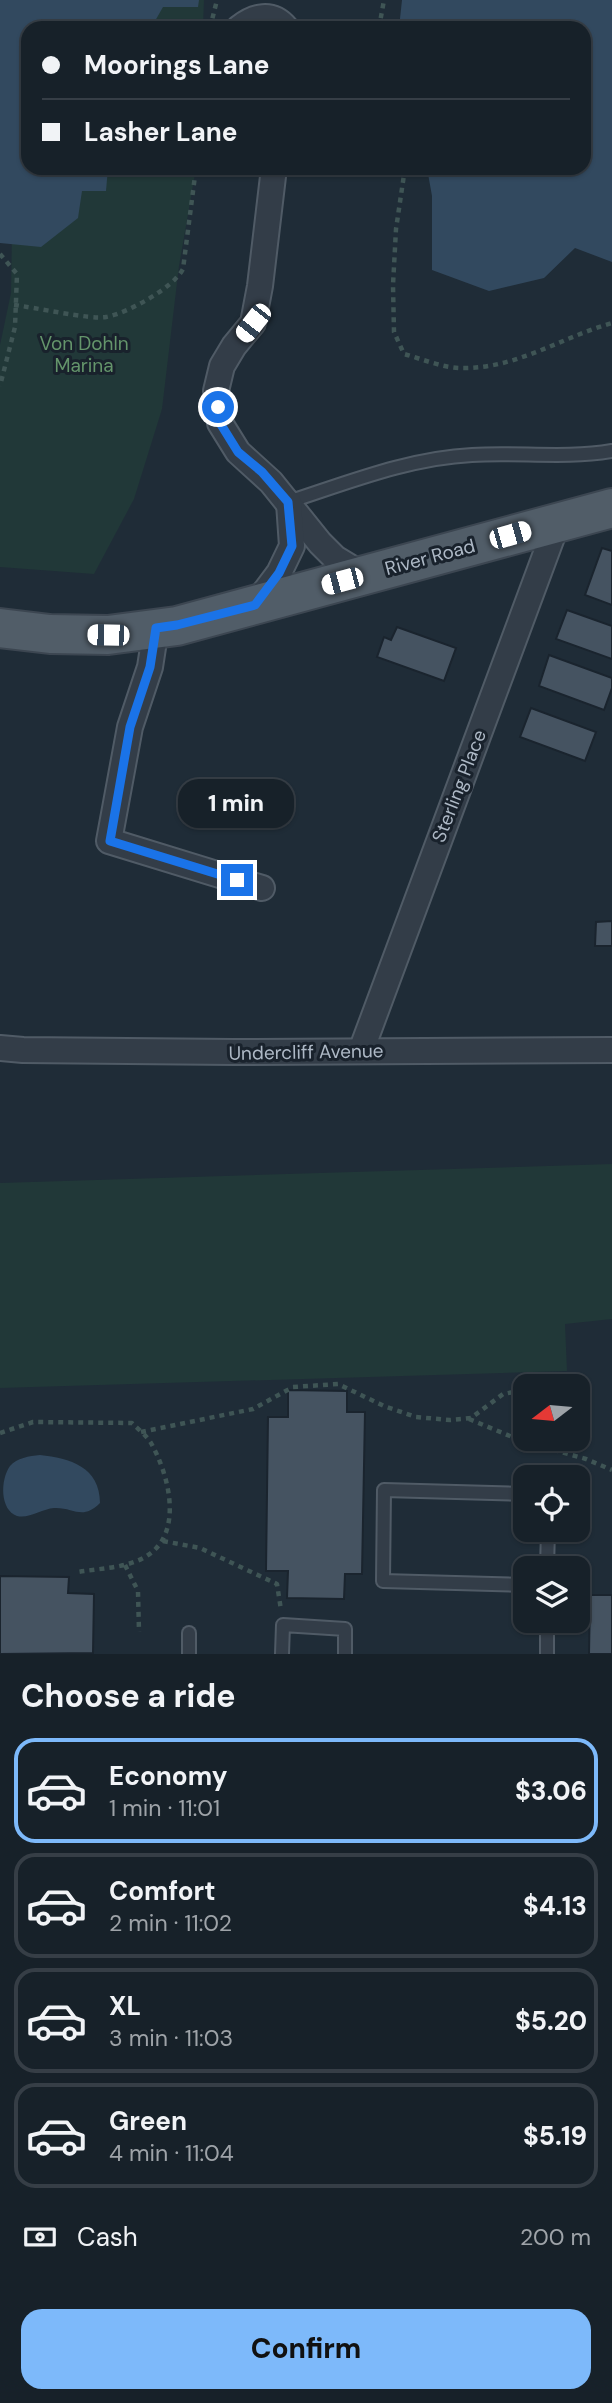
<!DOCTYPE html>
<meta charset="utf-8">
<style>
:root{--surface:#172129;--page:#202931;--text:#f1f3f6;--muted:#9ea3a8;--line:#363e46;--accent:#7db9fa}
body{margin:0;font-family:"DM Sans",sans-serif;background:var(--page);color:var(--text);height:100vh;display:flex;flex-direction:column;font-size:26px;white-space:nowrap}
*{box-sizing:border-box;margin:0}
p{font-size:23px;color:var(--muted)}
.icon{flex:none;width:38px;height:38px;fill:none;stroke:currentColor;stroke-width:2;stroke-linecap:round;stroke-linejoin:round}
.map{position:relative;height:1654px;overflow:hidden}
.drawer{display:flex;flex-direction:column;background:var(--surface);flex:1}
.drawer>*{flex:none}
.banner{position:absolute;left:21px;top:21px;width:570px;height:154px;border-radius:21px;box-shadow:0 2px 5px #0004,0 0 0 2px var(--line);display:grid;align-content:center;height:154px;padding:0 21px;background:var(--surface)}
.needle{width:46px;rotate:254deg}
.buttons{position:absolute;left:513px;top:1374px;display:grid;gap:14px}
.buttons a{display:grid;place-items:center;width:77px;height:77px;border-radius:14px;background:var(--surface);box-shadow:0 2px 5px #0004,0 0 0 2px var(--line);font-size:35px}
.end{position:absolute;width:32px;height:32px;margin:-16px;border:9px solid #1a73e8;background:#fff;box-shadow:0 0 0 4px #fff}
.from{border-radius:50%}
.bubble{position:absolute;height:49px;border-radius:21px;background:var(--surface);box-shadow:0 2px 5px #0004,0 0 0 2px var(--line);font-size:23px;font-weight:800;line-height:49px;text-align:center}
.car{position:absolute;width:21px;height:42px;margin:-21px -10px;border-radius:9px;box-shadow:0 0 5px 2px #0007;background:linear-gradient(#fff 24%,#345 0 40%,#fff 0 76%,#345 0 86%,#fff 0)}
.banner b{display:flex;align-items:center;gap:24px;height:66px;font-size:26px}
.banner b+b{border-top:2px solid var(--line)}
.banner i{width:18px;height:18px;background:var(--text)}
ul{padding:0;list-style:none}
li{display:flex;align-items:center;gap:21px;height:105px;margin:0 14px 10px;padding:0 7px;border:4px solid var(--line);border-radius:21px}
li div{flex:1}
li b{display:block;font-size:26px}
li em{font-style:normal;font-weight:800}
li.active{border-color:var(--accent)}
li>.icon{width:63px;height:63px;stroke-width:1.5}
h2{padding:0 21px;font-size:32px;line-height:84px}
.pay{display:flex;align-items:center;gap:18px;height:77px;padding:0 21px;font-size:26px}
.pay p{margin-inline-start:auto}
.action{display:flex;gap:14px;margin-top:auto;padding:14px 21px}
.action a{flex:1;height:80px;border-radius:21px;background:var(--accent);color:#111;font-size:28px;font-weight:800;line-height:80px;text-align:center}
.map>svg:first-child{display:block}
.green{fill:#213838}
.water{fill:#32495f}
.building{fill:#455361;stroke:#1a242e;stroke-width:2}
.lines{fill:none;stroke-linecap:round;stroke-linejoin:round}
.lane-casing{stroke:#505b66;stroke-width:16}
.street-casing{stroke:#505b66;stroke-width:28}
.primary-casing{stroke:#3c4651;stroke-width:42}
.path{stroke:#3f5555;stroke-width:4.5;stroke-dasharray:5 5;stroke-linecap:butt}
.lane{stroke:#333d48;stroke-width:12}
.street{stroke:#333d48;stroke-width:24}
.primary{stroke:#515d68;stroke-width:38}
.route{stroke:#1a73e8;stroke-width:9}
.labels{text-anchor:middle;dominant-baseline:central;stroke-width:6;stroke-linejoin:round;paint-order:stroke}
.park-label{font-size:19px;fill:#64956b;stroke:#19222c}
.street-label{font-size:19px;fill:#adb8c5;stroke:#19222c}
</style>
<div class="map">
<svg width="612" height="1654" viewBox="0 0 612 1654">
<rect width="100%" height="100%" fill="#1f2c37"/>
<!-- green -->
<g class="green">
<polygon points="55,0 204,0 203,28 64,28"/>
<polygon points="82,168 196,168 179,266 162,409 134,499 94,574 0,567 0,345 11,293 12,229"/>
<polygon points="612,1164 612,1319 565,1324 567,1371 0,1388 0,1183"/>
</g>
<!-- water -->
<g class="water">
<polygon points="0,0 199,0 198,7 163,7 151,28 28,28 28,168 108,168 106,191 82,191 78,218 41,247 0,243"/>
<polygon points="402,0 612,0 612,262 575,248 544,278 489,291 432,270 432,196 427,168 584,168 584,28 399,28"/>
<path d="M40,1455C70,1458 100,1467 100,1503C82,1521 74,1507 54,1508C42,1509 29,1519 17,1516C0,1510 0,1480 10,1466C17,1458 29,1456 40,1455Z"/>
</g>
<!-- building -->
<g class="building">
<polygon points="602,548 612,551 612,605 585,595"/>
<polygon points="567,610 612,626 612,659 556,639"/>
<polygon points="397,627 456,648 444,681 377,657 384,637 391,640"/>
<polygon points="549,655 612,678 612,688 604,710 539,686"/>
<polygon points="531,708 596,732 585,761 520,737"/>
<polygon points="612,921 612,946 595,946 596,922"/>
<polygon points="288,1390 347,1391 347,1412 365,1412 362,1574 345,1574 344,1599 287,1598 288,1571 266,1571 268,1417 288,1417"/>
<polygon points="0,1576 69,1577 68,1593 94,1594 93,1653 0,1654"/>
<polygon points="590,1595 612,1595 612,1654 589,1654"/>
</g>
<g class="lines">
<defs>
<g id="lane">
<path d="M288,502C347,483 409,458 472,455C519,452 565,459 612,451"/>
<polyline points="525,1494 384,1490 383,1581 525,1585"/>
<polyline points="547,1568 548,1530"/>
<polyline points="189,1654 189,1633"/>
<polyline points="282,1654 283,1625 345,1629 345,1654"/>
<polyline points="547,1654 547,1620"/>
</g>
<g id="street">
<path d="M239,28C254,16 272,11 286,28"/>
<polyline points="274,168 260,286 253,323 234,346 222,366 216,391 220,423 238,452 271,482 320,543 335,558 363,575"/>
<polyline points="255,605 279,573 292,546 289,503"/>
<polyline points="156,628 150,667 130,727 109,841 262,888"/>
<polyline points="0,1048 23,1050 233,1052 612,1050"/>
<polyline points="361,1051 558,521"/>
</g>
<polyline id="primary" points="0,628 50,634 108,635 177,626 612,508"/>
</defs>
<!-- lane casing -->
<use href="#lane" class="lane-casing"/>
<!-- street casing -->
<use href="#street" class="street-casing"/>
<!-- primary casing -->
<use href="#primary" class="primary-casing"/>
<!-- path -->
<g class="path">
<polyline points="210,28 217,0"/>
<polyline points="379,28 384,0"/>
<path d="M405,168L396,229L393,285L394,332L404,354C422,359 443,368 462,368C516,369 562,337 612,323"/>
<polyline points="0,254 17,274 15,327 0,386"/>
<path d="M14,305C33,307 91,320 106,317C128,313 173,288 183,269L196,168"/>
<polyline points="578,1389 583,1389"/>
<polyline points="469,1419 522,1441 586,1459 612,1470"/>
<polyline points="141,1432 253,1409 293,1387 338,1384 384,1406 416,1417 450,1420 471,1418 503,1394 525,1390"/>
<path d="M0,1433L33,1422L132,1423C138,1429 146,1435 151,1443C168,1473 183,1528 151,1553C132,1568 102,1568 78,1572"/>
<polyline points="163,1541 200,1548 277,1584 281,1610"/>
<polyline points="125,1565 138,1591 139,1632"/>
</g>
<!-- lane -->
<use href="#lane" class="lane"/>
<!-- street -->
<use href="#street" class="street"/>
<!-- primary -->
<use href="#primary" class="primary"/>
</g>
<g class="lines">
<!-- route -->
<polyline class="route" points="218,407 220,423 238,452 262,472 288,502 292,546 279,573 255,605 177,625 156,628 150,667 130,727 110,841 237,880"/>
</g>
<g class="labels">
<!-- park labels -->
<g class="park-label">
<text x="84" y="343">Von Dohln<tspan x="84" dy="22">Marina</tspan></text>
</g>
<!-- street labels -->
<g class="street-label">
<text transform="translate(430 557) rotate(-15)">River Road</text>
<text transform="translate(459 786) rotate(-69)">Sterling Place</text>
<text transform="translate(306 1052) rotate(-1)">Undercliff Avenue</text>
</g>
</g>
</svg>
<div class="buttons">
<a><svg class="needle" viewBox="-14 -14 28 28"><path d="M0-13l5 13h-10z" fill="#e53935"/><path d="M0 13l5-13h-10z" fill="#9ea3a8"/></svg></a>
<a><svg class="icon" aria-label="locate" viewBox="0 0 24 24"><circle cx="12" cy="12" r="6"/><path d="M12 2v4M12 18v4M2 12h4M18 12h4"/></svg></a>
<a><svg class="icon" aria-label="layers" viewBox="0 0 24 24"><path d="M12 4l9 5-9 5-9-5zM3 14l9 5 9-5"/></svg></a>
</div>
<i class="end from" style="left:218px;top:407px"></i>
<i class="end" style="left:237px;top:880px"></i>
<div class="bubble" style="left:178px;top:779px;width:116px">1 min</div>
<i class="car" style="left:253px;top:323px;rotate:218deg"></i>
<i class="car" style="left:510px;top:535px;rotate:74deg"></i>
<i class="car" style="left:342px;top:581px;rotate:255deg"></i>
<i class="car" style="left:108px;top:635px;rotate:271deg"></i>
<div class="banner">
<b><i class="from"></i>Moorings Lane</b>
<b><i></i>Lasher Lane</b>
</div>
</div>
<section class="drawer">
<h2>Choose a ride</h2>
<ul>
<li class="active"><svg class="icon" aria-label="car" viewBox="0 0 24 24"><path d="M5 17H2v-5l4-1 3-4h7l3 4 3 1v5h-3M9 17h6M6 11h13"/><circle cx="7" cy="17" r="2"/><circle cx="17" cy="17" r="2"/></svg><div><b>Economy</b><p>1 min · 11:01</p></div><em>$3.06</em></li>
<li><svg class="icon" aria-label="car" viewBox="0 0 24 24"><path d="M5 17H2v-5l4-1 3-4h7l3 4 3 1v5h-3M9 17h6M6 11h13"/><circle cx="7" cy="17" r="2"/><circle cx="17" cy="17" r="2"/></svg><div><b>Comfort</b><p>2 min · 11:02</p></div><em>$4.13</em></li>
<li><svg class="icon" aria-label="car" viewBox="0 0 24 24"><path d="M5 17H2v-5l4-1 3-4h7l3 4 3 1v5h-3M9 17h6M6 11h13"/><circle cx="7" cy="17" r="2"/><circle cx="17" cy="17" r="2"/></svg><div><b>XL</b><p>3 min · 11:03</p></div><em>$5.20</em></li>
<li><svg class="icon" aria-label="car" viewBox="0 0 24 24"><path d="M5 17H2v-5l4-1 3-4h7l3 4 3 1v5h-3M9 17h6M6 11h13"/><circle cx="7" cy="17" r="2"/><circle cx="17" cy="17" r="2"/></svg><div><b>Green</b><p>4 min · 11:04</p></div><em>$5.19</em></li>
</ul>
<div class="pay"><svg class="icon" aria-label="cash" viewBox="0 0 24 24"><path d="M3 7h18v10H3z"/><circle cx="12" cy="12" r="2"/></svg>Cash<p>200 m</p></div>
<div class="action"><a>Confirm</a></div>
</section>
